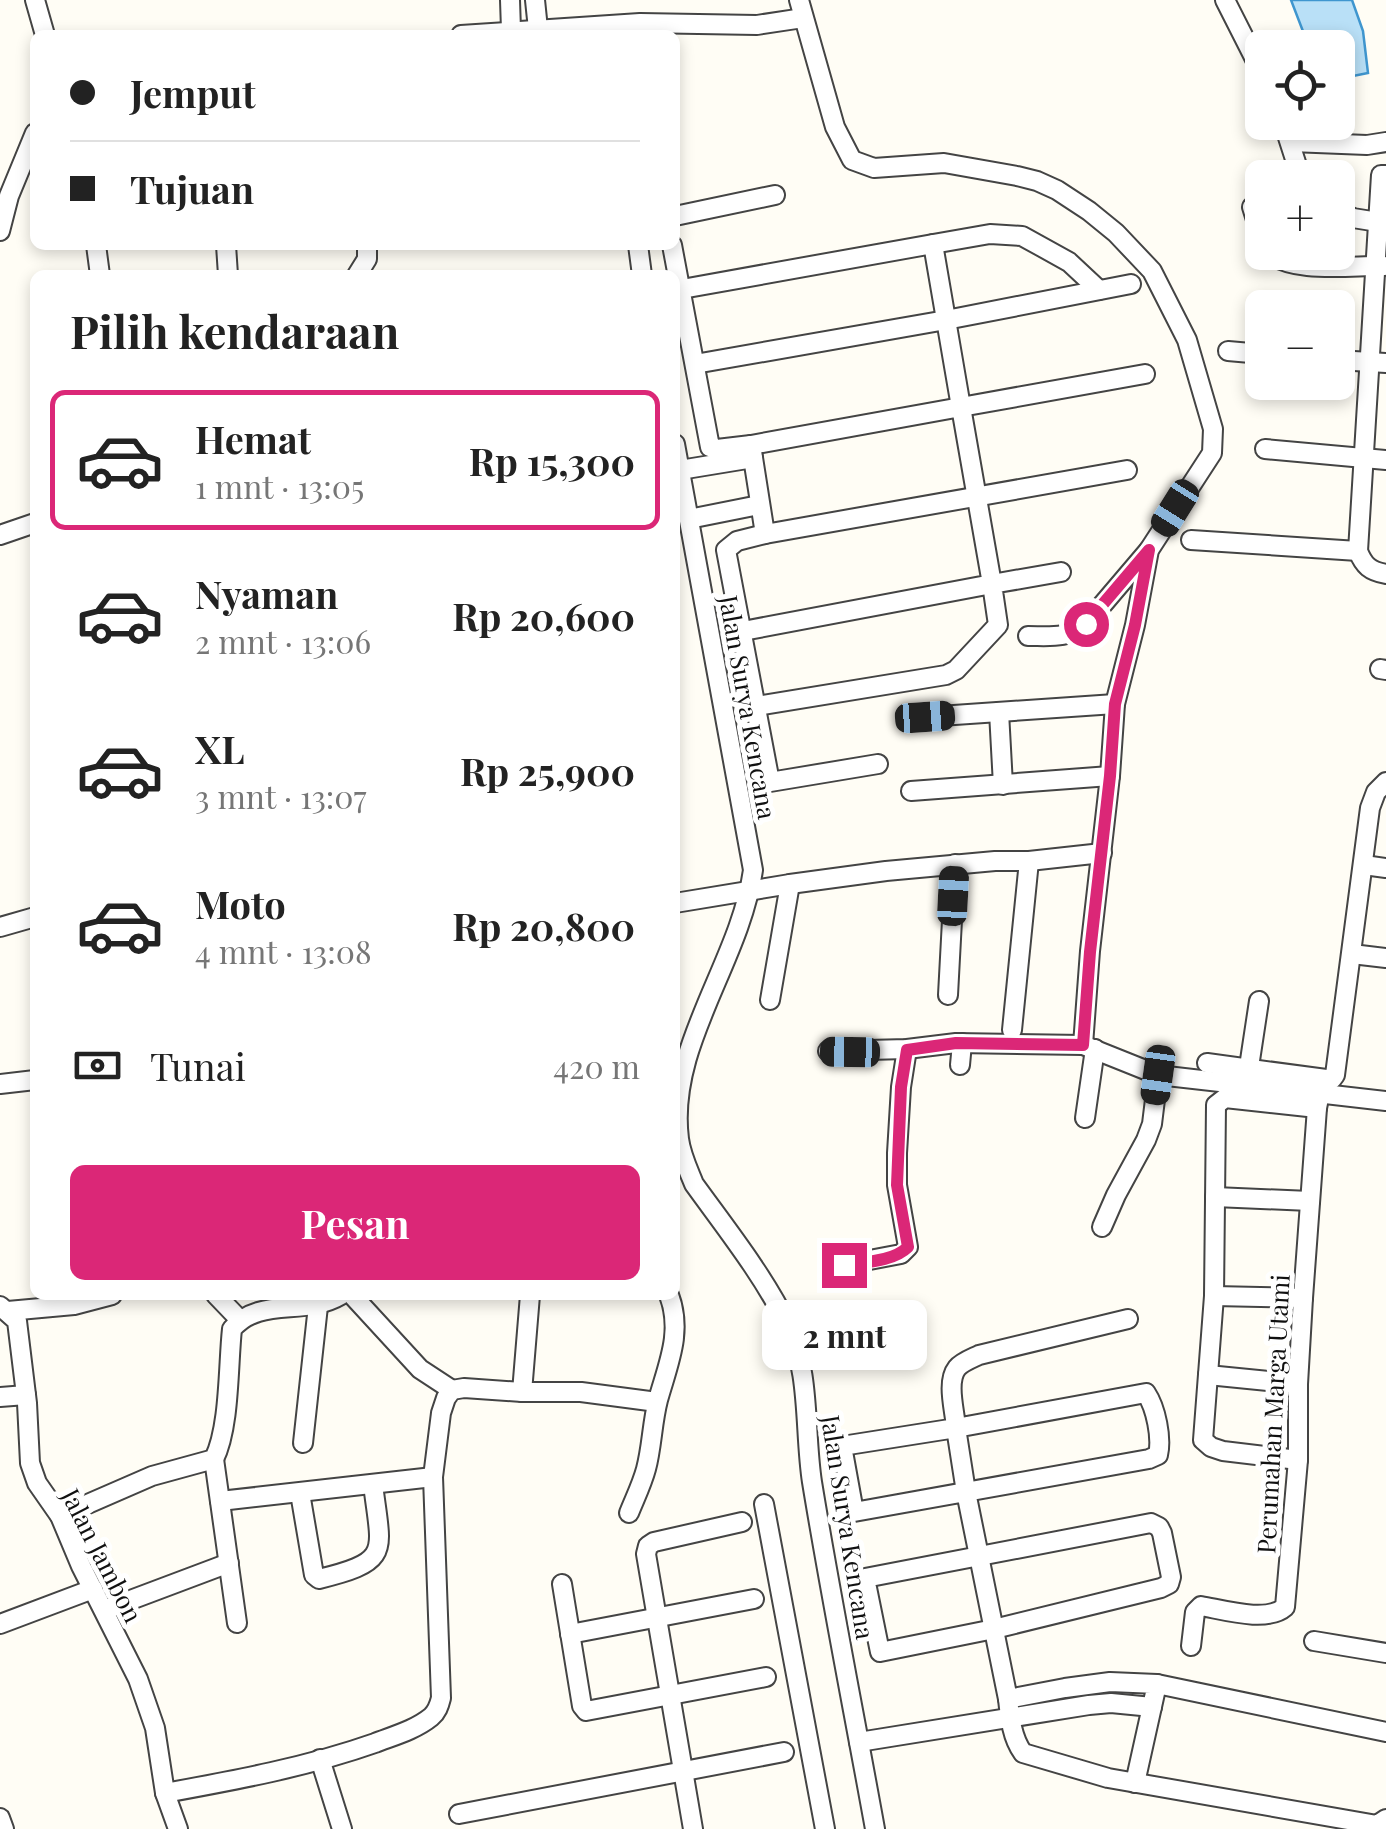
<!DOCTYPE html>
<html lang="id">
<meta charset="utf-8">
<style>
:root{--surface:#fff;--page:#f6f6f6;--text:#222;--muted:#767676;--line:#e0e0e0;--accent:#db2777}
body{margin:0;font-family:"Playfair Display",serif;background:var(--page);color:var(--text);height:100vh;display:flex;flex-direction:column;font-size:38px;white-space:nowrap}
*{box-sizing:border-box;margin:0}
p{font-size:32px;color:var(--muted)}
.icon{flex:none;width:55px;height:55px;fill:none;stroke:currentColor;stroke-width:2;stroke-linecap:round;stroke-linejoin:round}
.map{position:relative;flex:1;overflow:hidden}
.sheet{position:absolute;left:30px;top:270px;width:650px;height:1030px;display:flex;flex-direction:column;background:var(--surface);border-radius:15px;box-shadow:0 5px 15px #0003}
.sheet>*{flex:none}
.top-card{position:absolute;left:30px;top:30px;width:650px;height:220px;border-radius:15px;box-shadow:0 5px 15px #0003;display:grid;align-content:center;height:220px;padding:0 40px;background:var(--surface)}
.tools{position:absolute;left:1245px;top:30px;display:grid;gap:20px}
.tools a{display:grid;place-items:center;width:110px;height:110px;border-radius:15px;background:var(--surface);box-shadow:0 5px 15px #0003;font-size:50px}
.end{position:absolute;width:45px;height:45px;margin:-22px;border:12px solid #db2777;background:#fff;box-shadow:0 0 0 5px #fff}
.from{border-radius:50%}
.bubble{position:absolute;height:70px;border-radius:15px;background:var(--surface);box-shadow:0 5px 15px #0003;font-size:32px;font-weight:700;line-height:70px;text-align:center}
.car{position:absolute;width:30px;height:60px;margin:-30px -15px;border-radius:12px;box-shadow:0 0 8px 2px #0007;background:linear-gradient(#222 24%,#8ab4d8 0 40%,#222 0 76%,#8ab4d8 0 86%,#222 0)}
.top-card b{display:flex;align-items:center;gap:35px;height:95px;font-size:38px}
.top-card b+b{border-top:2px solid var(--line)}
.top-card i{width:25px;height:25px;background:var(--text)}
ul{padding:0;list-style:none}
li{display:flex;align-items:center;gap:30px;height:140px;margin:0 20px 15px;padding:0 20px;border:5px solid transparent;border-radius:15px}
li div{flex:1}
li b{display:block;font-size:38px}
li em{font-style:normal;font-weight:700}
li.selected{border-color:var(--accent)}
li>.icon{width:90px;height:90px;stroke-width:1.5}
h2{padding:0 40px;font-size:45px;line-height:120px}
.pay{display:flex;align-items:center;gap:25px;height:110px;padding:0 40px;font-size:38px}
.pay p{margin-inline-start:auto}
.primary-button{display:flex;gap:20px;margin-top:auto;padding:20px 40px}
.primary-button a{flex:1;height:115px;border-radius:15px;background:var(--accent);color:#fff;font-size:40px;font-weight:700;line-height:115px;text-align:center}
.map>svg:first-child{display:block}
.water{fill:#b9e0f7;stroke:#3f96cf;stroke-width:2.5}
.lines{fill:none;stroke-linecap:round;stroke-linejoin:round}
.minor-casing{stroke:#444;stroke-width:22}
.minor{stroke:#fff;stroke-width:18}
.route{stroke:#db2777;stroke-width:12}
.labels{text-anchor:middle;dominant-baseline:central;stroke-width:10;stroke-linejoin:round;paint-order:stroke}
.street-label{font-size:25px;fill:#111;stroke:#fff}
</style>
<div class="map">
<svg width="1386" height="1829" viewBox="0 0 1386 1829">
<rect width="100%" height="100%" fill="#fffdf5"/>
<!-- water -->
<polygon class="water" points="1291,0 1352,0 1363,31 1368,73 1338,79 1338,48 1309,47"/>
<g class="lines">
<defs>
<g id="minor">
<polyline points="35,0 45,35"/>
<polyline points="510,0 511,30"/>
<polyline points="535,0 538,29 543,35"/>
<polyline points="799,0 835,127 852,160 874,168 944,163 1017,176 1037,181 1057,190 1089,211 1116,233 1152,271 1187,340 1213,429 1212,453 1149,550 1135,625 1115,704 1110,776 1090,951 1083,1045"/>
<polyline points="1225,0 1262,73"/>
<polyline points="461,35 640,23 757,25 803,18"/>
<polyline points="1283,122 1301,178"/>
<polyline points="1291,142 1367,145 1386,142"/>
<path d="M1386,175H1381L1358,551C1364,566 1370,571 1386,574"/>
<polyline points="1252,207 1262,239"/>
<polyline points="1338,211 1353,218 1378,222"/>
<polyline points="675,216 775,195"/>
<polyline points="0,231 9,196 35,133"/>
<polyline points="933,244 990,234 1022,236 1069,262 1099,290"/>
<polyline points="96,245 100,275"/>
<polyline points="226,245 228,275"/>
<polyline points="638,245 642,275"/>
<polyline points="672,245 710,447 717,449 751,445 961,407 992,584 743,631"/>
<path d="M1269,252C1289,274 1354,265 1384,266"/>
<polyline points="357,275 367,259 367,245"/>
<polyline points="682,289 933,244 961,407 1145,374"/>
<polyline points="1228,351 1262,354"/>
<polyline points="1338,360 1386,363"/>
<polyline points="695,364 946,320 1131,284"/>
<path d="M675,444L753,870C740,963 667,1045 679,1139C681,1155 688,1169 694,1184C725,1227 764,1276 787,1324C811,1372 804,1430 812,1482C831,1598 854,1713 875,1829"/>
<polyline points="751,445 765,534"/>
<polyline points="1265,449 1386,460"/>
<polyline points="680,470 753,458"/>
<polyline points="689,519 759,505"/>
<polyline points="0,535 35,523"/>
<polyline points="1191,540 1358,551"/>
<path d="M1028,636C1050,636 1068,639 1086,624L1149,550"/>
<polyline points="1380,669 1386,670"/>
<polyline points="757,706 946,675 956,670 998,625 992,584 1061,572"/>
<polyline points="999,712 1003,785"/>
<polyline points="925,717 1115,704"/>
<polyline points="878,764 770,782 726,550 737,541 765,534 1127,470"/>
<polyline points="911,791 1110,776"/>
<polyline points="1364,865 1386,868"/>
<polyline points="675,903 790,884 886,871 995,861 1029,861 1102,853"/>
<polyline points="0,927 35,917"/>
<polyline points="1352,954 1386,958"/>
<polyline points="948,995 955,864"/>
<polyline points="770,1000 790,884"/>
<polyline points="1012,1030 1029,861"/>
<polyline points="828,1051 907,1049 956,1043 1083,1045 1158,1075 1386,1101"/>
<polyline points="1207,1063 1326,1079 1332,1079 1335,1075 1370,808 1376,792 1386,782"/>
<polyline points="960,1065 962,1043"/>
<polyline points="1249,1067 1259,1001"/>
<polyline points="0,1084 35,1080"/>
<polyline points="1085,1118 1095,1049"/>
<polyline points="1215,1197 1310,1201"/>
<polyline points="1102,1227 1116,1195 1146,1140 1152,1124 1158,1075"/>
<polyline points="843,1265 901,1254 908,1247 897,1185 897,1153 901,1087 907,1049"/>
<polyline points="216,1295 240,1320"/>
<polyline points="352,1295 420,1369 452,1390"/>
<polyline points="1214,1296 1303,1298"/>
<polyline points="0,1306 17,1321 27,1403 30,1463 37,1483 60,1516 81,1566 138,1679 155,1728 165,1793 178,1829"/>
<polyline points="8,1311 74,1305 112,1295"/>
<path d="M1128,1319L979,1355C973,1358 962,1362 957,1368C946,1382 955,1411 956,1428L1146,1393C1156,1408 1162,1438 1158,1455L1149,1459L854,1512L842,1446L956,1428L966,1492L1008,1699C1010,1718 1012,1738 1023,1753L1108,1778L1377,1825L1386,1819"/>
<polyline points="1208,1375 1298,1384"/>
<polyline points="522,1392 530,1295"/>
<polyline points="0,1397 26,1395"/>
<polyline points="303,1443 318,1306"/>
<polyline points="214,1459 237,1623"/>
<polyline points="1298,1460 1223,1451 1211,1447 1203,1440 1214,1296 1216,1105 1225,1098 1317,1108"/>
<path d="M300,1493L314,1575L319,1579C393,1561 381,1552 373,1484"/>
<polyline points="220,1501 433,1477"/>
<polyline points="764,1504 825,1829"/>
<path d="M629,1513C635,1498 642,1484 646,1469C652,1447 652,1423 658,1400C668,1364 683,1332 669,1295"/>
<path d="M60,1516L152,1476L214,1459C230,1427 228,1365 232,1329C260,1296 304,1317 341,1295"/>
<polygon points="1151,1523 1159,1527 1162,1533 1171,1577 1169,1584 1161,1588 994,1629 880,1652 865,1578"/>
<polyline points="562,1584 582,1706 586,1711 766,1677"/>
<polyline points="104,1610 229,1563"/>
<polyline points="0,1624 93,1589"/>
<polyline points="570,1634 754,1599"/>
<polyline points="1314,1641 1386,1653"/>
<path d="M1191,1646L1195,1612L1201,1606C1224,1610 1267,1623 1285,1607L1298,1460V1384L1303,1298L1317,1108L1320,1093"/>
<polyline points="1157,1684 1386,1732"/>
<polyline points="1008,1699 1065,1688 1110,1682 1157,1684 1135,1783"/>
<polyline points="859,1742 1089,1705 1111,1703 1152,1707"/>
<polyline points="320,1759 342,1829"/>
<path d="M165,1793C236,1780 307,1767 375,1743C393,1736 415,1730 431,1717C437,1712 439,1706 441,1698L433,1477L441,1413L446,1398L452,1390L464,1388L522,1392H581L657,1402"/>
<polyline points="459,1814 784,1752"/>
<polyline points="0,1818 4,1829"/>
<polyline points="693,1829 646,1554 648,1546 654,1542 742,1522"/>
</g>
</defs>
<!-- minor casing -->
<use href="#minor" class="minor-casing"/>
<!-- minor -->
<use href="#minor" class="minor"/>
</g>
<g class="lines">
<!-- route -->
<path class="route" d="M844,1265C863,1262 893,1262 908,1247L897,1185L901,1087L907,1050L956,1043L1083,1045L1090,952L1110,776L1115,704L1135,625L1149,550L1086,624"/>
</g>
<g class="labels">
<!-- street labels -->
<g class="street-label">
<text transform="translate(749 707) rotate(80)">Jalan Surya Kencana</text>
<text transform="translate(1272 1414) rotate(-87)">Perumahan Marga Utami</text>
<text transform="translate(849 1527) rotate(81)">Jalan Surya Kencana</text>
<text transform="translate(103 1555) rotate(63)">Jalan Jambon</text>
</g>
</g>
</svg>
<div class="tools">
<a><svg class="icon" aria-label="locate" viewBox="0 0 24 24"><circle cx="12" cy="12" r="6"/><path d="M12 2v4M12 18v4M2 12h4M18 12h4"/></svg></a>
<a>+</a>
<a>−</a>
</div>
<i class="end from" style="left:1086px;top:624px"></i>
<i class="end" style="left:844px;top:1265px"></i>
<div class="bubble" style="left:762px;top:1300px;width:165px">2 mnt</div>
<i class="car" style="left:1175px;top:508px;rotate:212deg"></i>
<i class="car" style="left:925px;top:717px;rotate:86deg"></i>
<i class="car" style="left:953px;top:896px;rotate:3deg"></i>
<i class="car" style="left:850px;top:1052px;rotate:271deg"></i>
<i class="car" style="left:1158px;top:1075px;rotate:188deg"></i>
<div class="top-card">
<b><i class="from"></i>Jemput</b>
<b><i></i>Tujuan</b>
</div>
<section class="sheet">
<h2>Pilih kendaraan</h2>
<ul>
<li class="selected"><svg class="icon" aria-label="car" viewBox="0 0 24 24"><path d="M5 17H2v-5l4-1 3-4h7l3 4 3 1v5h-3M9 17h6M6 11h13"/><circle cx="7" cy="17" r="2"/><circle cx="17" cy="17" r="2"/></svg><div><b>Hemat</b><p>1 mnt · 13:05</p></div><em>Rp 15,300</em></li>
<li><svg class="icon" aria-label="car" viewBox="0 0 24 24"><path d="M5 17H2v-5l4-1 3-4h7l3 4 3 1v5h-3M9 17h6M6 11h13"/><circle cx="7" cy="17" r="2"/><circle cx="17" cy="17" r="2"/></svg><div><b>Nyaman</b><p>2 mnt · 13:06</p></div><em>Rp 20,600</em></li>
<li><svg class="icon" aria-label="car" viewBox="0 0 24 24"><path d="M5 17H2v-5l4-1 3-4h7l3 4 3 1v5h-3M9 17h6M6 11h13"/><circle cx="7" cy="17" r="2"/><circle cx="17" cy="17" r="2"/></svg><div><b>XL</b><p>3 mnt · 13:07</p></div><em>Rp 25,900</em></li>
<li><svg class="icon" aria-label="car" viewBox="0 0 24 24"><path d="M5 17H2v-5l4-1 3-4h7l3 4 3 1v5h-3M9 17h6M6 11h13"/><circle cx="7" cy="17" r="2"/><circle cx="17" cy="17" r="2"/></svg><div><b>Moto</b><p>4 mnt · 13:08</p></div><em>Rp 20,800</em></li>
</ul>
<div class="pay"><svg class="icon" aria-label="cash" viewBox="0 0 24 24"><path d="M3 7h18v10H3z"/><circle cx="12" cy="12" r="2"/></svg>Tunai<p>420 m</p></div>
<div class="primary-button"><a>Pesan</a></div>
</section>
</div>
